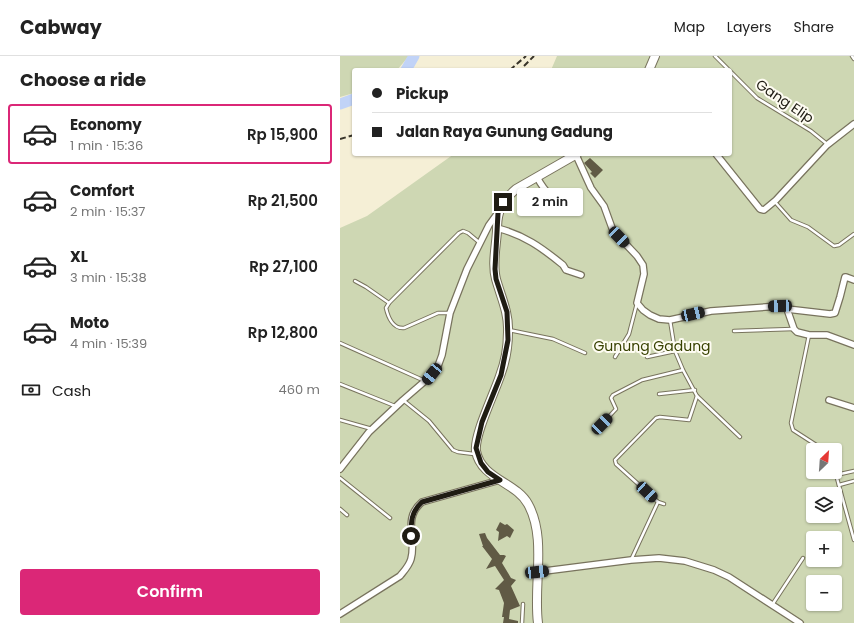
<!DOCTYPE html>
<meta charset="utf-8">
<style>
:root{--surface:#fff;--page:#f6f6f6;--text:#222;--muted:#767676;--line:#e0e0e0;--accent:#db2777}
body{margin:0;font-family:Poppins,sans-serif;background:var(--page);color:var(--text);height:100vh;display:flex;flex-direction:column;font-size:15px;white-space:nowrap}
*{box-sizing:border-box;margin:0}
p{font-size:13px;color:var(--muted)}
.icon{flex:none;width:22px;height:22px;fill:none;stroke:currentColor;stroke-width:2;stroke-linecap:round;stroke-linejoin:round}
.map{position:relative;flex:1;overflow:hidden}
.details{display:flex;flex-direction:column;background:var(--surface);width:340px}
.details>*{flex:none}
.guide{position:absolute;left:12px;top:12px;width:380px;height:88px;border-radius:4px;box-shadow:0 1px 3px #0004;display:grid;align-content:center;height:88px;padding:0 20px;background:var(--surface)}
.needle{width:26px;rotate:25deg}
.tools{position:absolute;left:466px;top:387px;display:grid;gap:8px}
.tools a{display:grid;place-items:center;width:36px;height:36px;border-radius:4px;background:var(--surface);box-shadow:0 1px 3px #0004;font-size:20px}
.end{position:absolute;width:18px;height:18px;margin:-9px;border:5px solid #1f1c13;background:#fff;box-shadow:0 0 0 2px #fff}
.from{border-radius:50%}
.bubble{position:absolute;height:28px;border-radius:4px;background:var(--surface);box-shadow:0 1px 3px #0004;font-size:13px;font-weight:600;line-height:28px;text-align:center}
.car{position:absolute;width:12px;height:24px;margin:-12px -6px;border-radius:5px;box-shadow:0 0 3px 1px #0007;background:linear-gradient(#222 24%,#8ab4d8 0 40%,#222 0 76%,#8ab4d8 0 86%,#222 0)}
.guide b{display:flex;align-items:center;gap:14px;height:38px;font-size:15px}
.guide b+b{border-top:1px solid var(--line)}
.guide i{width:10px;height:10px;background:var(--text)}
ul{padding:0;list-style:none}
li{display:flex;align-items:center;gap:12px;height:60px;margin:0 8px 6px;padding:0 12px;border:2px solid transparent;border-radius:4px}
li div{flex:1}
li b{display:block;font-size:15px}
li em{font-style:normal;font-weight:600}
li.on{border-color:var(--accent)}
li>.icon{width:36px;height:36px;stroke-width:1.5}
h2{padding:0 20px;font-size:18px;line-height:48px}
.pay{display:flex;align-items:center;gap:10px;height:44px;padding:0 20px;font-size:15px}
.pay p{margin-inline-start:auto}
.button{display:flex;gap:8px;margin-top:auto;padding:8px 20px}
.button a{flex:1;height:46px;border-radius:4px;background:var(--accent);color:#fff;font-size:16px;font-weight:600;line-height:46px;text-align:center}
header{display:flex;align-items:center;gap:24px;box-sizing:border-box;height:56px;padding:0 20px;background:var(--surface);border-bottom:1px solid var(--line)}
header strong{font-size:19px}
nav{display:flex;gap:22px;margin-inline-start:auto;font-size:14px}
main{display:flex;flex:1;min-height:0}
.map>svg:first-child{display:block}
.green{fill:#ced7b3;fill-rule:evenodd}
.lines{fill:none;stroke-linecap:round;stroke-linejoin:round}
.river{stroke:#c1d3f7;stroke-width:11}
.building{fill:#605a45}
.lane-casing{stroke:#78735d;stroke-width:4.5}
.street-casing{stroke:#78735d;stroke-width:8}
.secondary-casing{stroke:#78735d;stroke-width:10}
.lane{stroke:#fff;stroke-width:2.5}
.street{stroke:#fff;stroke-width:5.5}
.secondary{stroke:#fff;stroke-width:8}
.rail{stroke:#383429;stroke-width:2;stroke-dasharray:6 3;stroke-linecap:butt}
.route{stroke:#1f1c13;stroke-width:5}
.labels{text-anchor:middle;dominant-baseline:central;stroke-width:4;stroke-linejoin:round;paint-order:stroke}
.street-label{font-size:14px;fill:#1f1c13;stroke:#fefcf2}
.park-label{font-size:14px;fill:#374100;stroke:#fefcf2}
</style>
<header>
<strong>Cabway</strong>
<nav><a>Map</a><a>Layers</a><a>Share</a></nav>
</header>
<main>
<section class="details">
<h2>Choose a ride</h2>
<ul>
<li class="on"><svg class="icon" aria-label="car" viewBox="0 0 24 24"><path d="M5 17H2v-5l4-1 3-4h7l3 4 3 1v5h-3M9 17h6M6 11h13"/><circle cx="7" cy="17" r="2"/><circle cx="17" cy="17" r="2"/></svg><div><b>Economy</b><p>1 min · 15:36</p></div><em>Rp 15,900</em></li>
<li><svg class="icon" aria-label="car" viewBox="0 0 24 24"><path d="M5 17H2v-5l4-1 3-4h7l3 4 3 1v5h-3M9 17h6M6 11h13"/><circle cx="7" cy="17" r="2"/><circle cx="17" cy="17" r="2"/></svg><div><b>Comfort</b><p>2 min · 15:37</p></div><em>Rp 21,500</em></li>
<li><svg class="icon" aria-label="car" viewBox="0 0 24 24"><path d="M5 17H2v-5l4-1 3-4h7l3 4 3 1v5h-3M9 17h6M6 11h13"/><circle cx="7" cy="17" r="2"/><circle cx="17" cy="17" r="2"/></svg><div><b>XL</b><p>3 min · 15:38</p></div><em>Rp 27,100</em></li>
<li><svg class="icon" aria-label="car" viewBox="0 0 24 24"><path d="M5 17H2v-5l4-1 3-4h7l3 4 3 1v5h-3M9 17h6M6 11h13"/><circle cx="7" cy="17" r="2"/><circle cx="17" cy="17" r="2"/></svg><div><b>Moto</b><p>4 min · 15:39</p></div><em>Rp 12,800</em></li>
</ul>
<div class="pay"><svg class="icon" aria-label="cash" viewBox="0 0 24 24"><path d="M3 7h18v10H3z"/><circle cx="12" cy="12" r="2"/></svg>Cash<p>460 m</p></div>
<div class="button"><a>Confirm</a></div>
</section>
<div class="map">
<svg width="514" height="567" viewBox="0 0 514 567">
<rect width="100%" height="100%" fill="#f5efd6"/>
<!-- green -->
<g class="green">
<polygon points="0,0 69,0 57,14 14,14 14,37 0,41"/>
<path d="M217,0H514V567H0V172L27,160L114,98H390V14H211ZM473,394H495V416H473ZM473,438H495V460H473ZM473,482H495V504H473ZM473,526H495V548H473Z"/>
</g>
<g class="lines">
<!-- river -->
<g class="river">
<polyline points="66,14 74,0"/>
<polyline points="0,48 14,43"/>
</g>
</g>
<!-- building -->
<g class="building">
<polygon points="250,102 263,114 255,122 250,117 252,116 244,107"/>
<polygon points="160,466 165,469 167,468 174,474 170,482 167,480 158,485 159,476 156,474"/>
<polygon points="145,477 147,482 160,499 164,499 166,500 162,507 171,522 176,524 171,530 180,550 170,554 169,563 178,565 178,567 163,567 164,561 162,561 164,547 159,534 155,533 164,524 155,510 146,513 152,503 142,490 143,490 139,478"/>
</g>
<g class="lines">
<defs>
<g id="lane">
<polyline points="375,0 417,42 471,75 487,88"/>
<polyline points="512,0 514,3"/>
<polyline points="435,146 451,164 468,171 494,190 499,189 514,178"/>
<polyline points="15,225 26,231 49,247"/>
<path d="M109,257H98L64,272C53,273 48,261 46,252L49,247L119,177L123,175L128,177L140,187"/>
<polyline points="330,264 335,295 343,314 357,340 400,381"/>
<polyline points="169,274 213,283 245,297"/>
<polyline points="394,275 453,273"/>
<polyline points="469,279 451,367 453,374 484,394"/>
<polyline points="0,287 85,325"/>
<polyline points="275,301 289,278 297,247"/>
<polyline points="307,301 335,295"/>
<polyline points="0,328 55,350"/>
<polyline points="319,338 355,334"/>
<polyline points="63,344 89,365 113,394 118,396 134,398"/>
<polyline points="0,364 32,373"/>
<polyline points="262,368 276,353 271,342 273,339 302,324 343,314"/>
<polyline points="495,415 514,484"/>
<polyline points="496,419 514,415"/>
<polyline points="0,422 50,462"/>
<polyline points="499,429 514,425"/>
<polyline points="324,448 318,446 276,408 275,404 316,362 320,361 349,364 357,340"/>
<polyline points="0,453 7,459"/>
<polyline points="291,504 318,446"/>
<polyline points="432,549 463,502"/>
<polyline points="182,567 183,548"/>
</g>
<g id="street">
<polyline points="376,98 420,153 424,154 436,144 487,89 514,68"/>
<polyline points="236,99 251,132 264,150 272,172 279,181 297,200 303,209 304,218 297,247 303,254 310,259 319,263 330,264 371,255 440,250 447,253 454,273 457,276 469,279 487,279 514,289"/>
<path d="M197,121C205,137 217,148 234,155"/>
<path d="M157,172C184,179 201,191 223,209L226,214L241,219"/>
<polyline points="447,253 490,258 495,257 500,241 505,221 506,221 514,224"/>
<polyline points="489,344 514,352"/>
<polyline points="0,413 29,376 63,344 85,325 98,310 102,299 110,257 127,213 149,169 157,158"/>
<polyline points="197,516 291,504 319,502 345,505 374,514 389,521 460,567"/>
<path d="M0,558L60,520C64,515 69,510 71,503C77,482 62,463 82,446L160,424"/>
</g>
<g id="secondary">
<polyline points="309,14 315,0"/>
<path d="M198,567C193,529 207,482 188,448C176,426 141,423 136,395C134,379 154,338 160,320C165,307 168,290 168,276C169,257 161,241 156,223C152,208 156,191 157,175C157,169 157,163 159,157C161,147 169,139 176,133L237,98"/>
</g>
</defs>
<!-- lane casing -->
<use href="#lane" class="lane-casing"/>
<!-- street casing -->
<use href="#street" class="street-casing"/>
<!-- secondary casing -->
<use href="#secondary" class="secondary-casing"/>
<!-- lane -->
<use href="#lane" class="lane"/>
<!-- street -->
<use href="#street" class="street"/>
<!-- secondary -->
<use href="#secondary" class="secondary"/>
<!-- rail -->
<g class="rail">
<polyline points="184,10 194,0"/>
<polyline points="170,14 186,0"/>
<polyline points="0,83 14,79"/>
</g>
</g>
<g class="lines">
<!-- route -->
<path class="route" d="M71,480C71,466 71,456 82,446L160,424L148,416L141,407L136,392L142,366L161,319L168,284L167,256L156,223L155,213L158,157L163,146"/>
</g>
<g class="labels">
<!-- street labels -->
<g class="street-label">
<text transform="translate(445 45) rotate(34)">Gang Elip</text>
</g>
<!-- park labels -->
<g class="park-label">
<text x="312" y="290">Gunung Gadung</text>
</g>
</g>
</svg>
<div class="tools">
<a><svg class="needle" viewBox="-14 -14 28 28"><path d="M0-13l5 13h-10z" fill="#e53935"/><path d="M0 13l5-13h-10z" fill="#767676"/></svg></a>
<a><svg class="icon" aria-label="layers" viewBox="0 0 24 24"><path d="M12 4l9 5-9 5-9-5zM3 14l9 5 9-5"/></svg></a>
<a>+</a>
<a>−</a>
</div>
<i class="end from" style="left:71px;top:480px"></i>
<i class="end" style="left:163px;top:146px"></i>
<div class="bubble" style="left:177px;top:132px;width:66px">2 min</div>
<i class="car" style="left:279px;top:181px;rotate:136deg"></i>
<i class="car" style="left:440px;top:250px;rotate:268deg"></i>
<i class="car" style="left:353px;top:258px;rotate:77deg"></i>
<i class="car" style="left:92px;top:318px;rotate:219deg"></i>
<i class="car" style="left:262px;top:368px;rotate:45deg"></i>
<i class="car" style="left:307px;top:436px;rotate:133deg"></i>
<i class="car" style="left:197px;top:516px;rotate:84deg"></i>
<div class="guide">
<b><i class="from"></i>Pickup</b>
<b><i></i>Jalan Raya Gunung Gadung</b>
</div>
</div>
</main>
